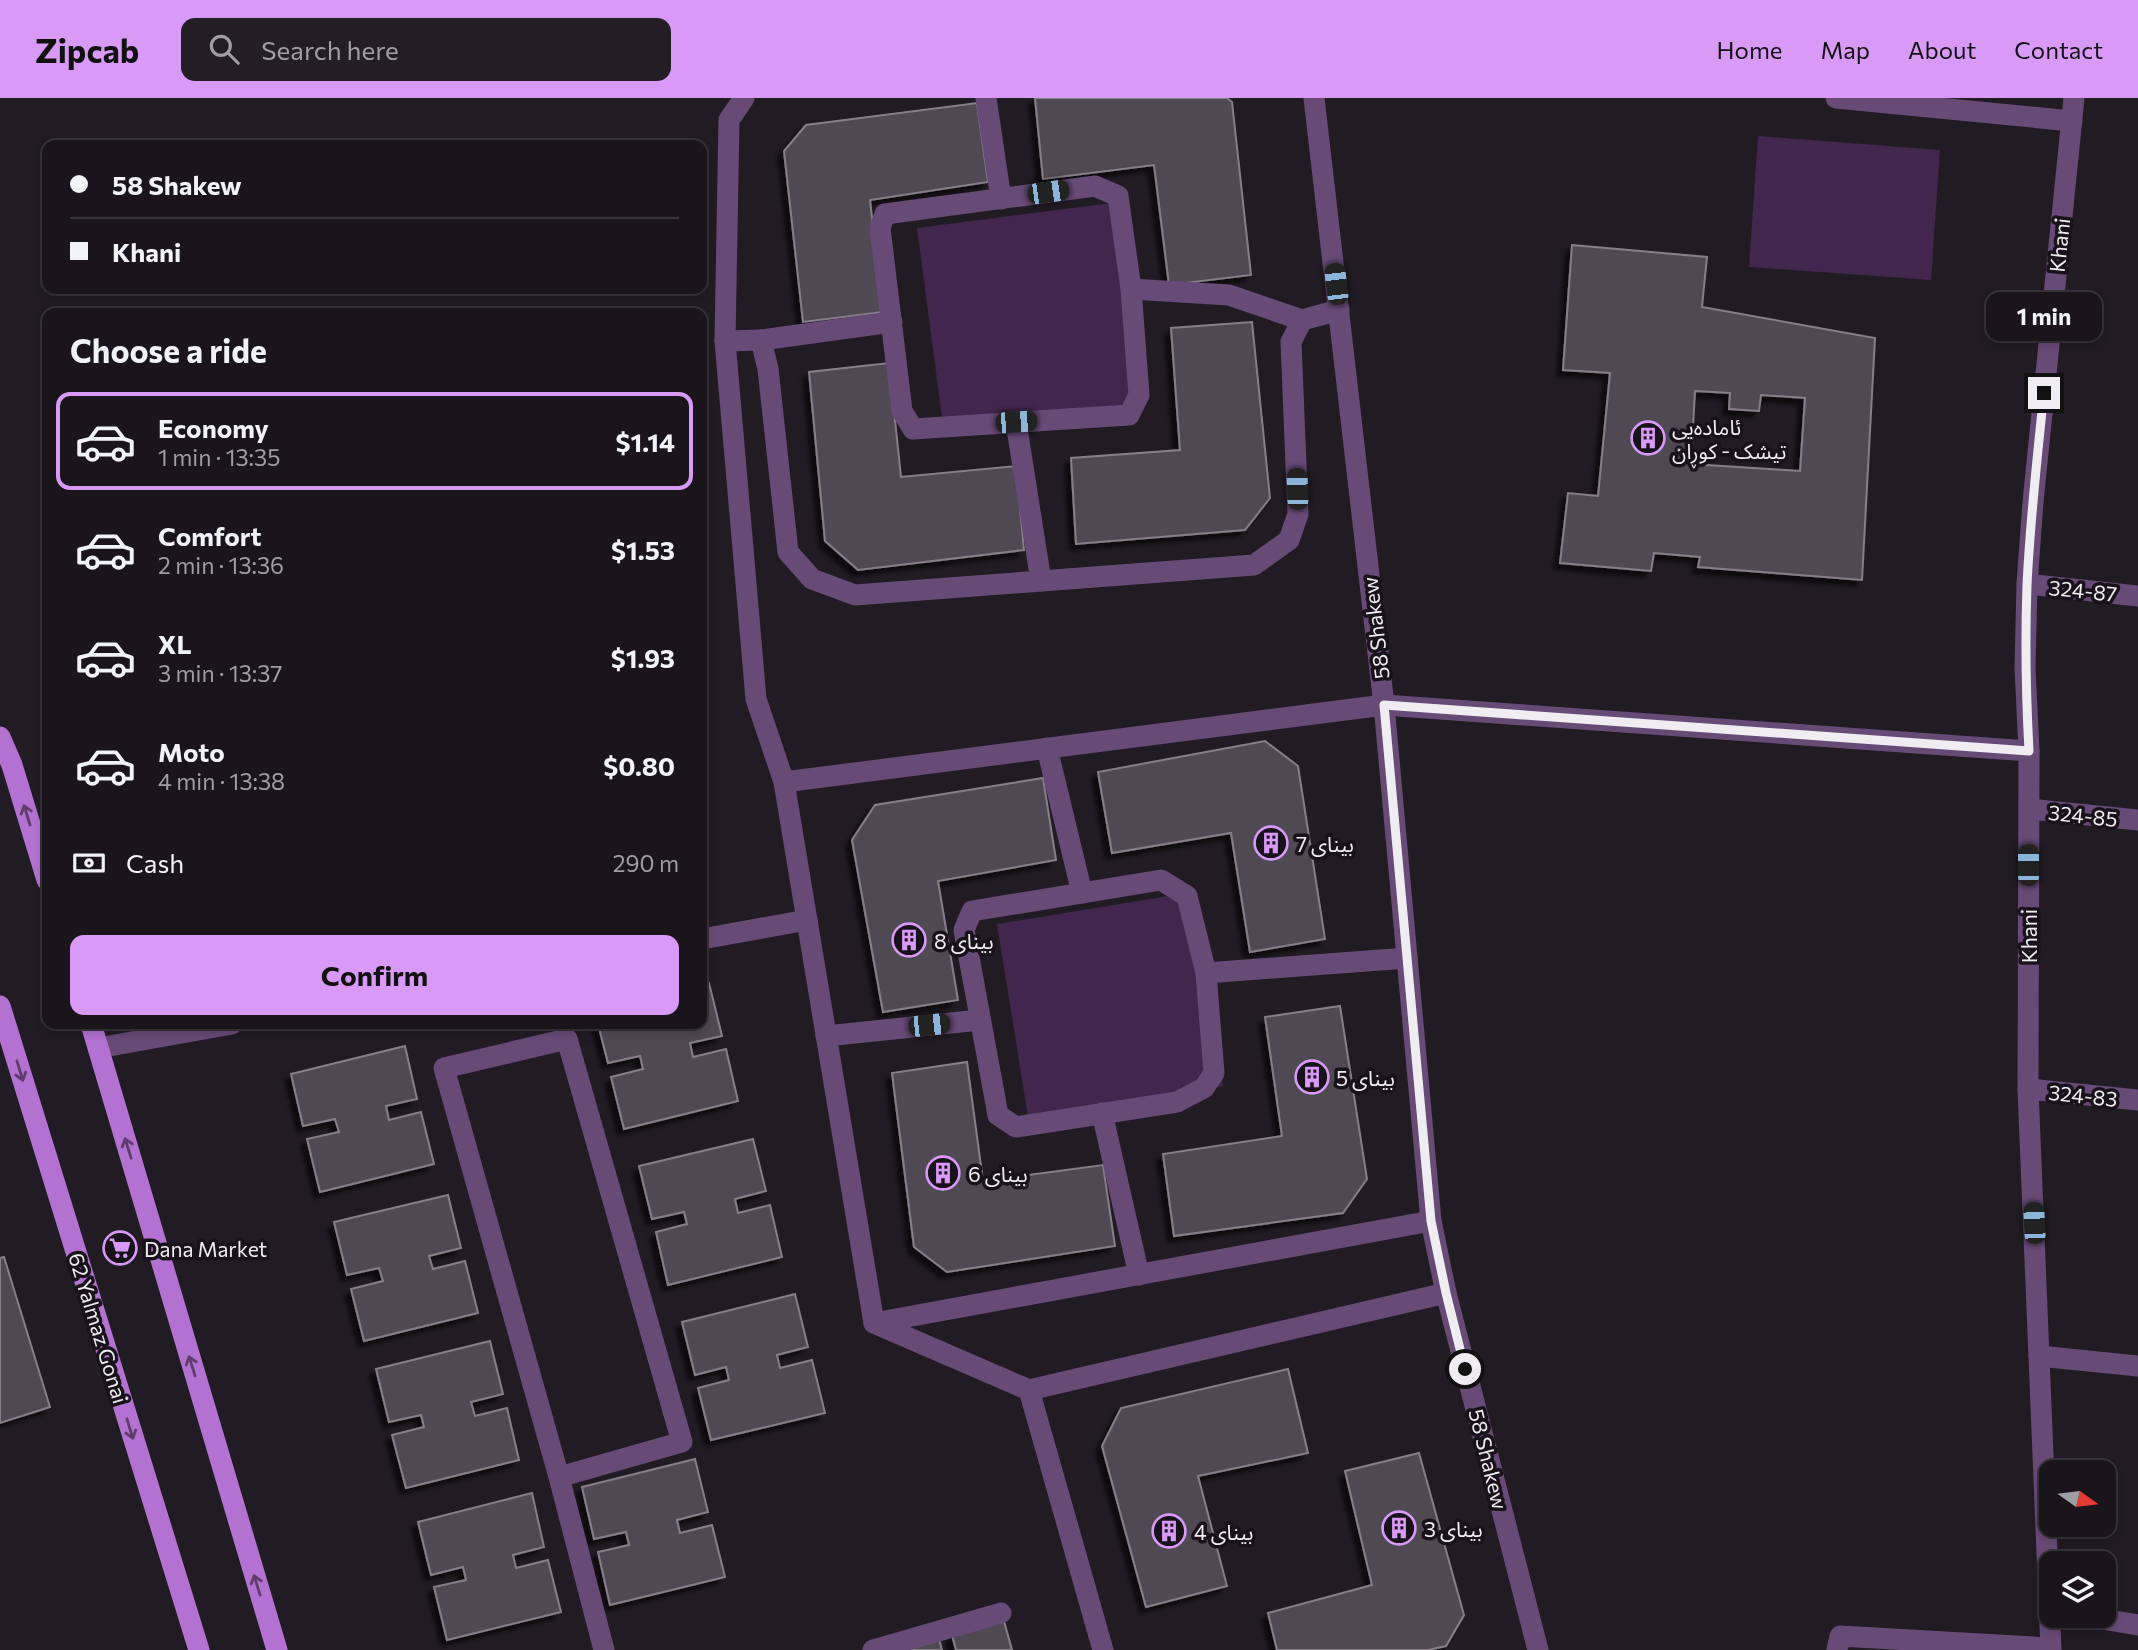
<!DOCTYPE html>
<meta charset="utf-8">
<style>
:root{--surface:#19151b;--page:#221e24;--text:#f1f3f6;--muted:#9f9fa3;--line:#37343a;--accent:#d99af7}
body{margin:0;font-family:Commissioner,"Noto Sans Arabic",sans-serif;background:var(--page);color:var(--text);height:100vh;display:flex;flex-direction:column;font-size:26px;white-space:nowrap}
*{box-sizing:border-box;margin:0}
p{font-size:23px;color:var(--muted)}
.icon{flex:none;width:38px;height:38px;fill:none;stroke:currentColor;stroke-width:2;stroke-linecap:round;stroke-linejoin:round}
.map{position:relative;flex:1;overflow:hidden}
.sheet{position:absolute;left:42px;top:210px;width:665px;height:721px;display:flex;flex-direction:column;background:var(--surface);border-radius:14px;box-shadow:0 4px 10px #0003,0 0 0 2px var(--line)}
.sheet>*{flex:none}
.banner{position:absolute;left:42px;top:42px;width:665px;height:154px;border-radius:14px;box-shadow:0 4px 10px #0003,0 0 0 2px var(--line);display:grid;align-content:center;height:154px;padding:0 28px;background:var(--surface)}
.needle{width:46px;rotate:104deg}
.buttons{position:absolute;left:2039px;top:1362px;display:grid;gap:14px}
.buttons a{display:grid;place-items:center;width:77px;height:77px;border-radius:14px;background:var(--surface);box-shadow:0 4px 10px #0003,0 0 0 2px var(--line);font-size:35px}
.end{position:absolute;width:32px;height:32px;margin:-16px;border:9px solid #f0edf2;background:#111;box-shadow:0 0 0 4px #111}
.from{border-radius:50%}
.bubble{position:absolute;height:49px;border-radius:14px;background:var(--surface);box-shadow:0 4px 10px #0003,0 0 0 2px var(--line);font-size:23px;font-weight:700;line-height:49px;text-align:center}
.car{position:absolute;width:21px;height:42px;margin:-21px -10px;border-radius:9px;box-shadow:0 0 5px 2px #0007;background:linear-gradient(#222 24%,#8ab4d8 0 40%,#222 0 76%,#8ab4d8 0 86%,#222 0)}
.banner b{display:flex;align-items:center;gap:24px;height:66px;font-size:26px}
.banner b+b{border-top:2px solid var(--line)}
.banner i{width:18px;height:18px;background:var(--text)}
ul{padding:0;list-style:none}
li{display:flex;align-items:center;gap:21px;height:98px;margin:0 14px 10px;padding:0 14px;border:4px solid transparent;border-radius:14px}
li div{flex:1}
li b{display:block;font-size:26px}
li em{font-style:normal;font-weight:700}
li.current{border-color:var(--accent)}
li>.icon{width:63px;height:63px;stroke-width:1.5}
h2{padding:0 28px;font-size:32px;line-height:84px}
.pay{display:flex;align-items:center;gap:18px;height:77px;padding:0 28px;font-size:26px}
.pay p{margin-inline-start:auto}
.cta{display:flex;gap:14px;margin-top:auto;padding:14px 28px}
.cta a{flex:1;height:80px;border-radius:14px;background:var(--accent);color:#111;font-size:28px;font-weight:700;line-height:80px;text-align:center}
header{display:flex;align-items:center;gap:42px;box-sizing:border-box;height:98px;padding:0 35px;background:var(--accent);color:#111}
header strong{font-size:33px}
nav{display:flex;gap:38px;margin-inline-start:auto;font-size:24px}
.search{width:490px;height:63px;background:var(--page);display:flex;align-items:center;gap:18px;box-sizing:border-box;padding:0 24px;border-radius:14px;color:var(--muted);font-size:26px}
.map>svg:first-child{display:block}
.green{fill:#42264e}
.building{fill:#504a53;stroke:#867f89;stroke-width:2;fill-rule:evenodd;filter:url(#shadow)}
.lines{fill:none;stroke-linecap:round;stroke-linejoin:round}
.minor{stroke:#684a77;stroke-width:21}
.major{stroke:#b372d1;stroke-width:21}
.oneway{stroke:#5e3d6c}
.route{stroke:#f0edf2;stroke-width:9}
.labels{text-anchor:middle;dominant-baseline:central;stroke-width:7;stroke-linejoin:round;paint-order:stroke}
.street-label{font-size:21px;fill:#f0edf2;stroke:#18121a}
.poi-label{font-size:21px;fill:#f0edf2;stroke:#18121a;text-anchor:start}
</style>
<header>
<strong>Zipcab</strong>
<div class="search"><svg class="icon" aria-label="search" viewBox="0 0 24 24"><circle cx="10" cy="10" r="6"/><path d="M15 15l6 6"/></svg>Search here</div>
<nav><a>Home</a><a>Map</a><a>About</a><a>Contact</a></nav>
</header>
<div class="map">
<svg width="2138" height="1552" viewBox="0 0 2138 1552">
<defs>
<filter id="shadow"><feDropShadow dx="-6" dy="6" stdDeviation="2" flood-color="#0009"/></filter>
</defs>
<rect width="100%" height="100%" fill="#211c24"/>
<!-- green -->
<g class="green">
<polygon points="1758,38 1940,52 1931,182 1749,169"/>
<polygon points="1112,105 1136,305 943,327 917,130"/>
<polygon points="1193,794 1223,988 1028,1019 997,826"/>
</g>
<!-- building -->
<g class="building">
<polygon points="1035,0 1227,0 1232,4 1251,177 1169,187 1154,67 1043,81"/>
<polygon points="977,5 988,84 870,102 883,214 803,224 784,53 806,27"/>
<path d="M1572,147L1707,159L1702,209L1875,240L1862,482L1698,469L1700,459L1654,455L1651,473L1560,465L1568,395L1598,398L1610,275L1563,272ZM1695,293L1730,295L1729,311L1759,313L1761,297L1805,300L1800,373L1691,366Z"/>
<polygon points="1252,224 1270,400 1245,432 1076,446 1071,360 1180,352 1171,230"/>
<polygon points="889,265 901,379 1016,368 1024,452 858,472 825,443 809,274"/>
<polygon points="1265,643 1298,668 1325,841 1250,854 1231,735 1112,755 1098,674"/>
<polygon points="1043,680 1056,762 938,783 958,902 883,914 852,742 875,707"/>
<polygon points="709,885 722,938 690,945 693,959 726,951 738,1003 624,1031 611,979 643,971 640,958 608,965 598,926 702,926 702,886"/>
<polygon points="1340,908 1367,1081 1343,1115 1174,1138 1163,1056 1282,1038 1265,919"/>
<polygon points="405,948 417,1001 386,1008 389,1022 421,1014 434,1066 320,1094 307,1041 339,1034 335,1021 303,1028 291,976"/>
<polygon points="967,964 983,1083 1103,1067 1115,1148 947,1174 914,1149 892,975"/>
<polygon points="753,1041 766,1093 735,1101 738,1115 770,1107 782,1159 668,1187 656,1134 687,1126 684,1114 652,1121 639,1068"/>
<polygon points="448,1097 461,1150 429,1158 433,1171 465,1163 478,1215 364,1243 351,1191 383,1183 379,1170 347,1177 334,1124"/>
<polygon points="4,1159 50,1309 0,1325 0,1160"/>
<polygon points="795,1196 808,1249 777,1257 780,1270 812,1262 825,1315 711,1342 698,1290 729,1282 726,1269 695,1277 682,1224"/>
<polygon points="490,1243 503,1296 471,1304 475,1318 507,1310 519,1362 406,1390 392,1337 424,1329 421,1317 389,1324 376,1271"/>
<polygon points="1288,1271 1308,1355 1198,1378 1227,1488 1146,1509 1102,1348 1121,1310"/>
<polygon points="1419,1355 1464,1517 1446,1548 1428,1552 1277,1552 1268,1515 1372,1487 1345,1373"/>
<polygon points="695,1361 708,1414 677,1422 680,1435 712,1427 725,1479 610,1507 598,1454 629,1447 626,1434 594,1441 582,1389"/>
<polygon points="532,1395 544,1449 513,1457 516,1470 548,1462 561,1514 447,1542 434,1489 466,1482 463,1469 431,1477 418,1424"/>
<polygon points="1004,1523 1012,1552 956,1552 952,1537"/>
<polygon points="939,1541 942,1552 903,1552"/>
</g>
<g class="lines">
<!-- minor -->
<g class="minor">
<polyline points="744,0 729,22 725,243 756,601 784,684 874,1225 1029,1292 1103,1552"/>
<polyline points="986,0 1001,101"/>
<polyline points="1314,0 1384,607 1431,1123 1446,1195 1538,1552"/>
<polyline points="1836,0 2072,23"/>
<polygon points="1095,88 1118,98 1131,191 1139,297 1129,317 913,331 902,313 880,130 885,116"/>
<polyline points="1131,191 1229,197 1302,222"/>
<polyline points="761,242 892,224"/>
<polyline points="725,243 761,242 768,271 788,454 812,481 855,497 1254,467 1289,442 1298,416 1291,244 1302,222 1339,212"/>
<polyline points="1016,324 1041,483"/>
<polyline points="2027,486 2138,498"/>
<polyline points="1047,650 1082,795"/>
<polyline points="784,684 1384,607 2029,653"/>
<polyline points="2029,711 2138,722"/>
<polygon points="1161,782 1187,798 1206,875 1214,975 1204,990 1177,1004 1016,1029 998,1017 964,832 972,813"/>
<polyline points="702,841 807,822"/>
<polyline points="1206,875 1407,860"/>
<polyline points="826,938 980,922"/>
<polyline points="98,950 232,926"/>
<polyline points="2028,991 2138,1002"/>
<polyline points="1102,1015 1139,1177"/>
<polyline points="874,1225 1431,1123"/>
<polyline points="2039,1258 2138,1268"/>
<polyline points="1029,1292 1446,1195"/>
<polyline points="559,1379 682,1344 567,941 444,970 559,1379 604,1552"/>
<polyline points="2078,1517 2138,1527"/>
<polyline points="873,1552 1001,1515"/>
<polyline points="1837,1552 1840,1538 2050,1550"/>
<polyline points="2051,1552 2028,991 2029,653 2025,570 2027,486 2033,404 2074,0"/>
</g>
<!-- major -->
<g class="major">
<polyline points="0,639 12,667 47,782"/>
<polyline points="0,908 199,1552"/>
<polyline points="91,926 277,1552"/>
</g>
</g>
<!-- one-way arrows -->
<defs><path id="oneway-shaft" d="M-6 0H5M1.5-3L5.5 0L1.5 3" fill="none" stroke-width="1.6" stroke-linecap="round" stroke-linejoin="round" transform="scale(1.75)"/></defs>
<g class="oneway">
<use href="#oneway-shaft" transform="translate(27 717) rotate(-107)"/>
<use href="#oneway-shaft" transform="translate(20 973) rotate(73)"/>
<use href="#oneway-shaft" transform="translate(128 1050) rotate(-107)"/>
<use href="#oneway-shaft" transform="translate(192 1268) rotate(-107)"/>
<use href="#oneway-shaft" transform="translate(130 1331) rotate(73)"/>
<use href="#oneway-shaft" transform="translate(257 1487) rotate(-107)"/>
</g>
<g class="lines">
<!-- route -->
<path class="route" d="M1465,1271L1446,1195L1431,1123L1384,607L2029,653C2026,598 2025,543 2027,487C2030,423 2037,359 2044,295"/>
</g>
<!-- icons -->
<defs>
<symbol id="building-ring" viewBox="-11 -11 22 22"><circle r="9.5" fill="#18121a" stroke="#d99af7" stroke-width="1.5"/><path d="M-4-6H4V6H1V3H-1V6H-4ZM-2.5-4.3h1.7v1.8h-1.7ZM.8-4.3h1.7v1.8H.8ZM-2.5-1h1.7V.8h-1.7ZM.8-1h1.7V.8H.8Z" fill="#d99af7"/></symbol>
<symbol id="supermarket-ring" viewBox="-11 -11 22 22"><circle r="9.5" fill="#18121a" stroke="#d99af7" stroke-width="1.5"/><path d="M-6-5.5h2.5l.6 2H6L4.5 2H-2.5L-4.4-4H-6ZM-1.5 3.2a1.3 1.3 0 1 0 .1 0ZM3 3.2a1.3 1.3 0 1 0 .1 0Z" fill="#d99af7"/></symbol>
</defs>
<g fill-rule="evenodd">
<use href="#building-ring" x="1629" y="321" width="38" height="38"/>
<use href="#building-ring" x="1252" y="726" width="38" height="38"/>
<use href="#building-ring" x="890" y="823" width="38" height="38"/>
<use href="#building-ring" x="1293" y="960" width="38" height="38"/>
<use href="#building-ring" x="924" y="1056" width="38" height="38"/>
<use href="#supermarket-ring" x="101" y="1131" width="38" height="38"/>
<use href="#building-ring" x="1380" y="1411" width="38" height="38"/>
<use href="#building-ring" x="1150" y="1414" width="38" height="38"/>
</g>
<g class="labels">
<!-- street labels -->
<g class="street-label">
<text transform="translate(2059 147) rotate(-84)">Khani</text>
<text transform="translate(2083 492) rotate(6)">324-87</text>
<text transform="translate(1375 530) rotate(-97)">58 Shakew</text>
<text transform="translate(2083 717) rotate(6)">324-85</text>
<text transform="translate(2028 838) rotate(-90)">Khani</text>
<text transform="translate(2083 997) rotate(6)">324-83</text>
<text transform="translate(99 1230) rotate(73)">62 Yalmaz Gonai</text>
<text transform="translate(1489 1361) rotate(76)">58 Shakew</text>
</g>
<!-- poi labels -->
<g class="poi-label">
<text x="1672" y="328">ئامادەیی<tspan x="1672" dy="24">تیشک - کوڕان</tspan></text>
<text x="1296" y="745">بيناى 7</text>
<text x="934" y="842">بيناى 8</text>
<text x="1336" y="979">بيناى 5</text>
<text x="968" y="1075">بيناى 6</text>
<text x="144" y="1150">Dana Market</text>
<text x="1424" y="1430">بيناى 3</text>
<text x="1194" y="1433">بيناى 4</text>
</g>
</g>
</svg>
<div class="buttons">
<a><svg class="needle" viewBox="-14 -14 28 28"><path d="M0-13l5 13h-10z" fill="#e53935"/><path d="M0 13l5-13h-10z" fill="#9f9fa3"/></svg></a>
<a><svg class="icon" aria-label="layers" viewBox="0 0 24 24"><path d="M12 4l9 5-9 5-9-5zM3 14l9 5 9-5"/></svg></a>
</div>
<i class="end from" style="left:1465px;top:1271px"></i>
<i class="end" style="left:2044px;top:295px"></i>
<div class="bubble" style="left:1986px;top:194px;width:116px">1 min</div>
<i class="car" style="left:1048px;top:94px;rotate:82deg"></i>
<i class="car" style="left:1336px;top:186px;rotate:353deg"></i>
<i class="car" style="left:1016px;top:324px;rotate:86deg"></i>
<i class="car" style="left:1297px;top:391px;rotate:358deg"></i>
<i class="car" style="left:2028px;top:767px;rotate:0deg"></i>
<i class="car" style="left:929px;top:927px;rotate:84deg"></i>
<i class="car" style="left:2034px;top:1125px;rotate:357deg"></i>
<div class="banner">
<b><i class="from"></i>58 Shakew</b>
<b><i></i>Khani</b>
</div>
<section class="sheet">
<h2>Choose a ride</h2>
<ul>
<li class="current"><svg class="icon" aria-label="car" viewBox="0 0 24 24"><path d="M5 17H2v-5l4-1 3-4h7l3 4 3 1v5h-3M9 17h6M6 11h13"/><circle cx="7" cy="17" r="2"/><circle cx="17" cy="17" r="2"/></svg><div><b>Economy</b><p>1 min · 13:35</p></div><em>$1.14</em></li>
<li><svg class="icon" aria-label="car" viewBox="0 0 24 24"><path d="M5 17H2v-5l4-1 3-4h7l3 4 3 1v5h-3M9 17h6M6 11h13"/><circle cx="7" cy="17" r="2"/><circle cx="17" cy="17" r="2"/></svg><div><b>Comfort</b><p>2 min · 13:36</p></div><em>$1.53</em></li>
<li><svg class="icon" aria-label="car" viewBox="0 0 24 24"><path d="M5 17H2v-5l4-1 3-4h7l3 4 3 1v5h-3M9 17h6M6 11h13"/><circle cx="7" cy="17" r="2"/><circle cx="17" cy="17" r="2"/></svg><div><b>XL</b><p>3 min · 13:37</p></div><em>$1.93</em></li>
<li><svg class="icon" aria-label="car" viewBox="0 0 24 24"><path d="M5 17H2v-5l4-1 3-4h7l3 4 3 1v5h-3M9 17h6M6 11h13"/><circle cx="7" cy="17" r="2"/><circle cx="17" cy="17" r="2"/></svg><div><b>Moto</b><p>4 min · 13:38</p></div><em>$0.80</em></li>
</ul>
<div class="pay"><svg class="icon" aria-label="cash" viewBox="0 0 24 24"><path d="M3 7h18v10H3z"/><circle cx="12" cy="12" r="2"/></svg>Cash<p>290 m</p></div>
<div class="cta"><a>Confirm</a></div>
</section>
</div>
